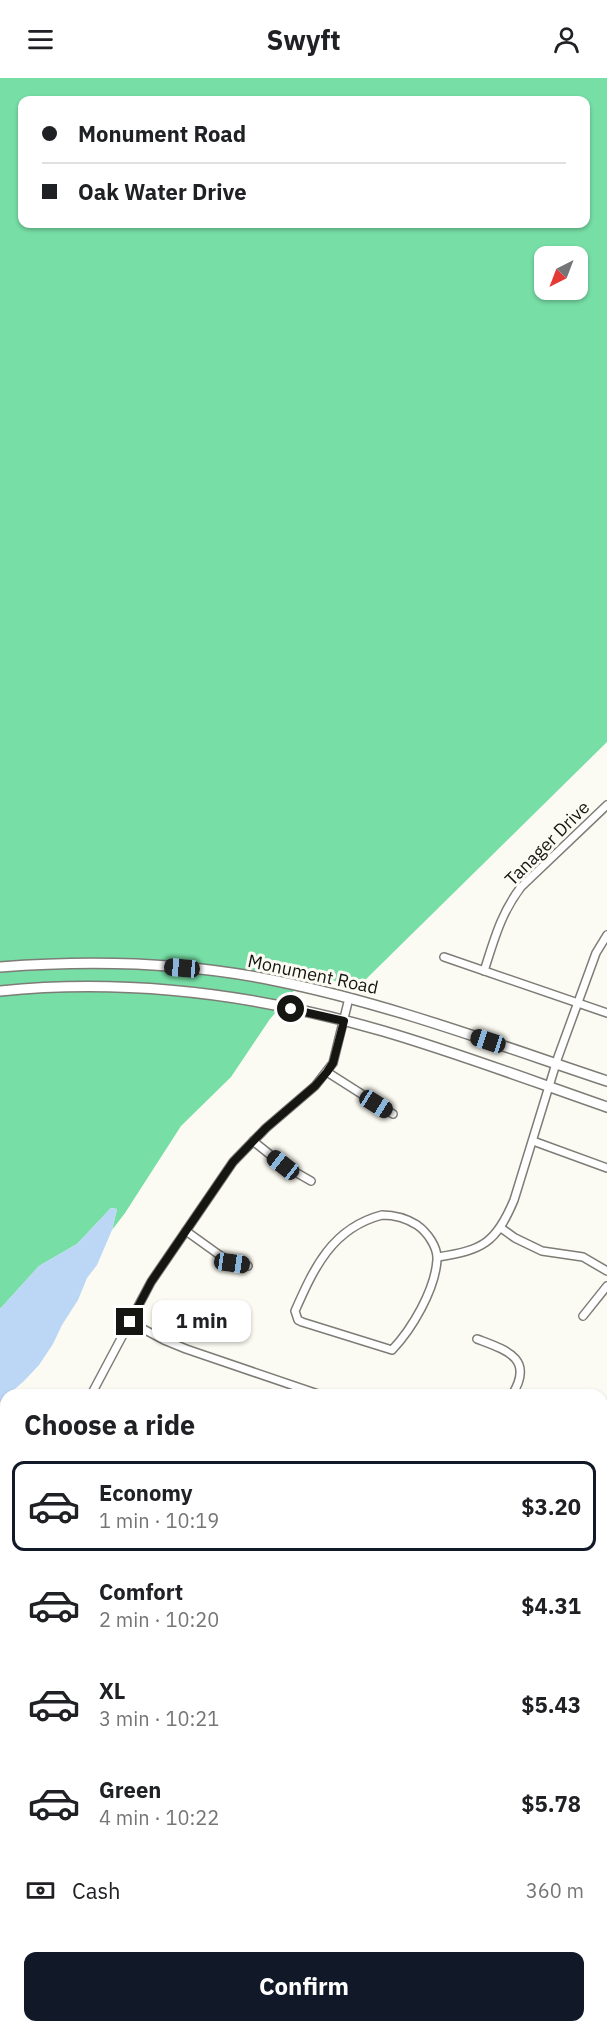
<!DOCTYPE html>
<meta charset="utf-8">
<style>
:root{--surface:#fff;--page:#f2f2f2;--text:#202124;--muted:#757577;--line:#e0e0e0;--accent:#111827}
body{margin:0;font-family:"IBM Plex Sans",sans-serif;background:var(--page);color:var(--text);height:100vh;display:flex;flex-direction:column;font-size:22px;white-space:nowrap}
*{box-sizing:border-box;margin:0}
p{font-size:20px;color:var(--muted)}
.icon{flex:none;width:33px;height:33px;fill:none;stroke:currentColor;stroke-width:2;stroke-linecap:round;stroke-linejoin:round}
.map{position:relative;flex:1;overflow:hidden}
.side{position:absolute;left:0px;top:1311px;width:608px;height:644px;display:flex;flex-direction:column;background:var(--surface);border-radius:18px 18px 0 0;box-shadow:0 2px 4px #0004}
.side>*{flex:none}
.hud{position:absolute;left:18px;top:18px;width:572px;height:132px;border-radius:12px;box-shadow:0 2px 4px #0004;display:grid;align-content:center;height:132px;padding:0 24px;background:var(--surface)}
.needle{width:39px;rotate:222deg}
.controls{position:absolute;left:534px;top:168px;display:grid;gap:12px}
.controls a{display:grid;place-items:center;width:54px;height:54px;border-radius:12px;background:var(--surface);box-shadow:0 2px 4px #0004;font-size:30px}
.end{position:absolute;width:27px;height:27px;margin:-14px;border:8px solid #151512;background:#fff;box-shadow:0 0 0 3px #fff}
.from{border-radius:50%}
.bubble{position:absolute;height:42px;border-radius:12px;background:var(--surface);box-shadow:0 2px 4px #0004;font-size:20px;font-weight:700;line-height:42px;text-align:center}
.car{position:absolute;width:18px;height:36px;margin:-18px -9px;border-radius:8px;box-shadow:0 0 4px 2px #0007;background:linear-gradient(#222 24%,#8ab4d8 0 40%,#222 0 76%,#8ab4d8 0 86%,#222 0)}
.hud b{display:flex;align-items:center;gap:21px;height:57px;font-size:22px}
.hud b+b{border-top:2px solid var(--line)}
.hud i{width:15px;height:15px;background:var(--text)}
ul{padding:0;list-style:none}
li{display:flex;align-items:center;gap:18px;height:90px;margin:0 12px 9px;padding:0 12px;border:3px solid transparent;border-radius:12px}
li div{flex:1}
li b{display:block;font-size:22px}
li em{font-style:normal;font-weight:700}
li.active{border-color:var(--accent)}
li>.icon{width:54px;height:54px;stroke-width:1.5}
h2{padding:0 24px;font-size:27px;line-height:72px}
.pay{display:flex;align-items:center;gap:15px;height:66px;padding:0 24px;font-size:22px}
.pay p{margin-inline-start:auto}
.primary-button{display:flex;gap:12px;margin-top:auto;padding:12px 24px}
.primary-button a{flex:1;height:69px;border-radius:12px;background:var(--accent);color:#fff;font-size:24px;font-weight:700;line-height:69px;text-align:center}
header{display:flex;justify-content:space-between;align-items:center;height:78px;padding:0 24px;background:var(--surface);font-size:27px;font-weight:700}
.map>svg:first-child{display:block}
.green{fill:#97d9b3}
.forest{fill:#77dea6;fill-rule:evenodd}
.water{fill:#bcd7f5}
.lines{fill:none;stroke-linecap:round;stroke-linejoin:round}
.minor-casing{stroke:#7d7c76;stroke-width:10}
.secondary-casing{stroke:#7d7c76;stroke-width:12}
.primary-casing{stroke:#7d7c76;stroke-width:14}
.minor{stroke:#fff;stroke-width:7}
.secondary{stroke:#fff;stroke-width:9}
.primary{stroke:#fff;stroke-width:10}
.route{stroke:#151512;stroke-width:8}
.labels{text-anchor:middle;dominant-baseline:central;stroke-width:6;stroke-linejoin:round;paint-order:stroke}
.street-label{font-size:18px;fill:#151512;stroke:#fcfbf3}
</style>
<header><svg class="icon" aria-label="menu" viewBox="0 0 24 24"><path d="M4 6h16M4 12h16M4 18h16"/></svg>Swyft<svg class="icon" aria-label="person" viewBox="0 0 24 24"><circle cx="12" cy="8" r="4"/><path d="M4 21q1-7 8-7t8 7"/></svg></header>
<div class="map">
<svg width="607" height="1954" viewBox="0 0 607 1954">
<rect width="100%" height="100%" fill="#fcfbf3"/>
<!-- green -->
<polygon class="green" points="607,1764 607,1845 602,1843 602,1771"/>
<!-- forest -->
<g class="forest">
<path d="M0,0H607V664L358,909L308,896L270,941L231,999L181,1048L125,1135L112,1152L117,1131L111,1130L77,1166L39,1188L0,1231ZM22,22H585V146H22ZM544,178H578V212H544Z"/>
<polygon points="602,1886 607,1888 607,1954 575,1954 574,1949 602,1948"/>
<polygon points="0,1892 6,1897 6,1931 0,1937"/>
</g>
<!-- water -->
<polygon class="water" points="111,1130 117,1131 112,1152 97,1187 87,1200 78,1222 62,1247 53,1266 39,1287 24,1303 0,1324 0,1231 39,1188 77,1166"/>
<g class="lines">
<defs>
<g id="minor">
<polyline points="444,879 607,935"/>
<path d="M484,893C494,862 501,835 521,809L607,727"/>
<polyline points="327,994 393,1036"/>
<polyline points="253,1063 283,1087 311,1103"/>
<polyline points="533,1063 607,1090"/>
<path d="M382,1137C396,1137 406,1140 417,1147C427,1154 438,1169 437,1182C435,1212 412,1251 392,1272L302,1244L298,1242L295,1233C314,1190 332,1150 382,1137Z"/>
<polyline points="501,1150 515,1160 542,1173 583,1179 607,1193"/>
<polyline points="186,1153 232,1186 248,1188"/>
<path d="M438,1179C483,1172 496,1165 514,1122L558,979L596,875L607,857"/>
<polyline points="583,1238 607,1208"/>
<polyline points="130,1244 164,1262 186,1271 321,1317"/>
<path d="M477,1261C506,1272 535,1280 512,1317"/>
<polyline points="91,1317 151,1204 233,1084 266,1050 315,1008 333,985 349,920"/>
<polyline points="602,1388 607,1381"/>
<polyline points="0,1402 6,1397"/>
<polyline points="0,1509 6,1513"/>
<polyline points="602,1656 607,1666"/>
<polyline points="0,1702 6,1689"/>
<polyline points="0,1848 6,1847"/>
<polyline points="286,1948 292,1954"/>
<polyline points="526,1948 527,1954"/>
<polyline points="211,1954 216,1948"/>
</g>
<g id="secondary">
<path d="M0,889C90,882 183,884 272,902C387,925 496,966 607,1003"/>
<path d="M0,913C128,900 259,917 383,953C458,975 532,1003 607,1029"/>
</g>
<g id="primary">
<polyline points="0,1610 6,1612"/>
<polyline points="0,1629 6,1631"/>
<polyline points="602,1855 607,1857"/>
<polyline points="602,1873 607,1875"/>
</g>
</defs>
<!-- minor casing -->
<use href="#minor" class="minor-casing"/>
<!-- secondary casing -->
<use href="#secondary" class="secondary-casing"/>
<!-- primary casing -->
<use href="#primary" class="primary-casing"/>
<!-- minor -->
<use href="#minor" class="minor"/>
<!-- secondary -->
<use href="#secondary" class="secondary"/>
<!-- primary -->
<use href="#primary" class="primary"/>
</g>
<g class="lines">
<!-- route -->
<polyline class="route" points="130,1244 151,1204 233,1084 266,1050 315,1008 327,994 333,985 344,943 291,931"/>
</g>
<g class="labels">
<!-- street labels -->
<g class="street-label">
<text transform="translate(547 765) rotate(-45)">Tanager Drive</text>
<text transform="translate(313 896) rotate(12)">Monument Road</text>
</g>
</g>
</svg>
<div class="controls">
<a><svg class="needle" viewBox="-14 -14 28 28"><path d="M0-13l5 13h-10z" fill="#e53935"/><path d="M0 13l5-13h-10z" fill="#757577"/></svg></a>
</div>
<i class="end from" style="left:291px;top:931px"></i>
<i class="end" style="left:130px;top:1244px"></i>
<div class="bubble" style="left:152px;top:1222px;width:99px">1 min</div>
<i class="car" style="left:182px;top:890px;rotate:275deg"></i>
<i class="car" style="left:488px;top:963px;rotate:288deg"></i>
<i class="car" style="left:376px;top:1026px;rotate:122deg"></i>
<i class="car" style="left:283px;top:1087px;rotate:308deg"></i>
<i class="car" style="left:232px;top:1185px;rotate:98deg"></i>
<div class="hud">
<b><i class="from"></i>Monument Road</b>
<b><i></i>Oak Water Drive</b>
</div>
<section class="side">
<h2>Choose a ride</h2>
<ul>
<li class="active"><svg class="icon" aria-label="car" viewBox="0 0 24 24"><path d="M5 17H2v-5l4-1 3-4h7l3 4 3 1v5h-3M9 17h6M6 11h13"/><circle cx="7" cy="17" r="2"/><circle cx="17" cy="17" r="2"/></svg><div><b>Economy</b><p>1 min · 10:19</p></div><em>$3.20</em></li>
<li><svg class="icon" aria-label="car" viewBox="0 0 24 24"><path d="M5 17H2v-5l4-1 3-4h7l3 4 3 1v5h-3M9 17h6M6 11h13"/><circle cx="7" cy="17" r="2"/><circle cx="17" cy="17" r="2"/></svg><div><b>Comfort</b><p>2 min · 10:20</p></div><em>$4.31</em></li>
<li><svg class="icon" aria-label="car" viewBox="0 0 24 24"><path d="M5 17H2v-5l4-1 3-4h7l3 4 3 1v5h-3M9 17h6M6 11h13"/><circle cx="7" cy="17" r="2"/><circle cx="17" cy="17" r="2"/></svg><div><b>XL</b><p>3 min · 10:21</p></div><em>$5.43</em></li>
<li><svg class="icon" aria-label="car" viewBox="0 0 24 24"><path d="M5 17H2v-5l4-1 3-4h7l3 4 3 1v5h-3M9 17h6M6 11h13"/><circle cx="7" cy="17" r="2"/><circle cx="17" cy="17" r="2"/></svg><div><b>Green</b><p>4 min · 10:22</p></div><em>$5.78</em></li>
</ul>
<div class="pay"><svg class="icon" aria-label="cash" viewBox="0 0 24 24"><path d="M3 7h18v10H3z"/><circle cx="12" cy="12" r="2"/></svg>Cash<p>360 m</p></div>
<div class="primary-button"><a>Confirm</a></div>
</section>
</div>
